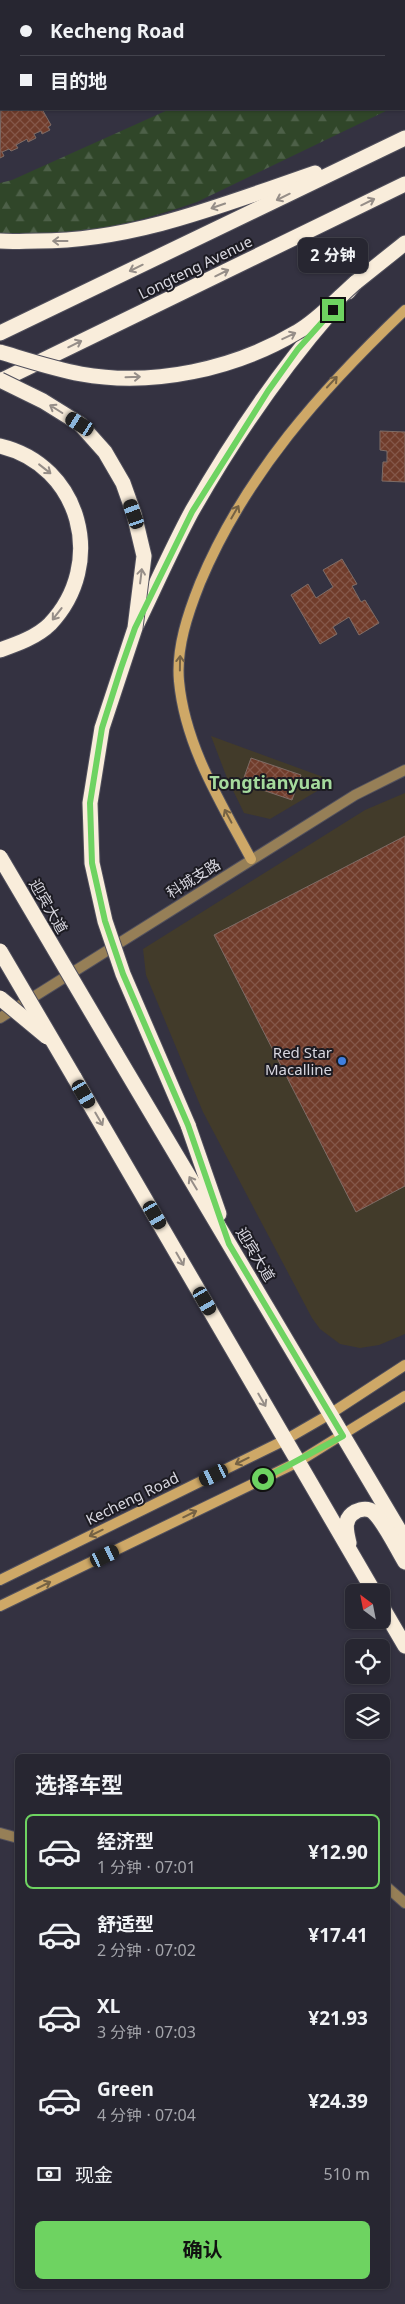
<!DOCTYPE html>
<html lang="zh">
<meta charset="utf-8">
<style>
:root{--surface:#272631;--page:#33323d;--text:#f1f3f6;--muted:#a4a5ab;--line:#43434d;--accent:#6ed361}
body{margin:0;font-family:"Noto Sans","Noto Sans SC",sans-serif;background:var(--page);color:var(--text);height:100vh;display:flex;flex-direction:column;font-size:19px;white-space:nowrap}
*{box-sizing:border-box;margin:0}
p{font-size:16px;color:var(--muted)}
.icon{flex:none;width:28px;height:28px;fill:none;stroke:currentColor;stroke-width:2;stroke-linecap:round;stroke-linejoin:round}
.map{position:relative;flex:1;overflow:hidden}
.details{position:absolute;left:15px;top:1754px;width:375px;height:535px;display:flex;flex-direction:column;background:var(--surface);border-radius:8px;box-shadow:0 1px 4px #0004,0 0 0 1px var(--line)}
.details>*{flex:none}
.banner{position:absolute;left:0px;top:0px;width:405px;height:110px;box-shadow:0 1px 4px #0004,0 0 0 1px var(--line);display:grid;align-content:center;height:110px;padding:0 20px;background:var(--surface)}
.needle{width:32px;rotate:328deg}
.buttons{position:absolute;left:345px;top:1584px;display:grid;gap:10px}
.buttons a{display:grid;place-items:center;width:45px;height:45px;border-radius:8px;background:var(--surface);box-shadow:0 1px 4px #0004,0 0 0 1px var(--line);font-size:25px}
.end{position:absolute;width:22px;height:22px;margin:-11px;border:6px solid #6ed361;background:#111;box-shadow:0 0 0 2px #111}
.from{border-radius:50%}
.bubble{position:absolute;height:35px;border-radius:8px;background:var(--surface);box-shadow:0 1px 4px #0004,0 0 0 1px var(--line);font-size:16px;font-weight:700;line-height:35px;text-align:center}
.car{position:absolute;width:15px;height:30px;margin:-15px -8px;border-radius:6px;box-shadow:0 0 4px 1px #0007;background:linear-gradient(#222 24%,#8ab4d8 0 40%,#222 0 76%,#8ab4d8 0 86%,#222 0)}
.banner b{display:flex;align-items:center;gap:18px;height:48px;font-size:19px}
.banner b+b{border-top:1px solid var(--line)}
.banner i{width:12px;height:12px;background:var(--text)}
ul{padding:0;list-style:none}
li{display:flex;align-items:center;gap:15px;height:75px;margin:0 10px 8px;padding:0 10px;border:2px solid transparent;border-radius:8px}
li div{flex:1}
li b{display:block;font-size:19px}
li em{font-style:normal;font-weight:700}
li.on{border-color:var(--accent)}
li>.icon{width:45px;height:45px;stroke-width:1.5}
h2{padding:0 20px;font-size:22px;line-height:60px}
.pay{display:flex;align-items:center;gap:12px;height:55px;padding:0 20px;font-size:19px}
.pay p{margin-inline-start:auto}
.cta{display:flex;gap:10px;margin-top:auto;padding:10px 20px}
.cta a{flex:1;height:58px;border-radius:8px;background:var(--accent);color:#111;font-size:20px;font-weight:700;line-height:58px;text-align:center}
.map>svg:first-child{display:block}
.commercial{fill:#423b2a}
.forest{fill:url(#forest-firs)}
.building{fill:url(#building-cross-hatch);stroke:#7e6c66}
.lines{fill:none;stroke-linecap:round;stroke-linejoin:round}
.street-casing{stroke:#51505d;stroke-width:12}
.secondary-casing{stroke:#51505d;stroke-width:12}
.highway-casing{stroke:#51505d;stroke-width:17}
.street{stroke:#967f57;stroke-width:10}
.secondary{stroke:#cea867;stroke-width:10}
.highway{stroke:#f9eddb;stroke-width:15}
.highway-bridge-casing{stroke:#51505d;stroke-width:17;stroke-linecap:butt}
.highway-bridge{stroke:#f9eddb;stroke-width:15}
.oneway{stroke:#968e88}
.oneway2{stroke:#756244}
.route{stroke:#6ed361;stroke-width:6}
.shop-dot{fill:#3f7fe0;stroke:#1c1b22;stroke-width:2}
.labels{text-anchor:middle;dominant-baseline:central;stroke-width:4;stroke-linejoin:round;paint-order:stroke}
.street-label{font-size:15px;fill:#d7d6df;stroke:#1c1b22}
.poi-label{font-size:15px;fill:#d7d6df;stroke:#1c1b22;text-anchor:end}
.quarter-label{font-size:18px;font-weight:bold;fill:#a5da9d;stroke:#1c1b22}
</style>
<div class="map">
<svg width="405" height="2304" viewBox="0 0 405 2304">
<defs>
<pattern id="forest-firs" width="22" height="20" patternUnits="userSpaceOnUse" patternTransform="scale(1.25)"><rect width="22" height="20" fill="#304629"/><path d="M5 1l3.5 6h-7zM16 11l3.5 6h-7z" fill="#4d6048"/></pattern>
<pattern id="building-cross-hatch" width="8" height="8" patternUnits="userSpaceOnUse" patternTransform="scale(1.25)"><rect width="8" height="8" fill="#703c2b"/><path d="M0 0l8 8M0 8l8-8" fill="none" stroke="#845749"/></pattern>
</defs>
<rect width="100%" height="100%" fill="#343241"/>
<!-- commercial -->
<g class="commercial">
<polygon points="211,736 334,781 270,819 244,813 227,778"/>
<polygon points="405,793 405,1334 379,1345 360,1348 340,1344 320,1329 312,1318 203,1112 146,975 143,949 365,810"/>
</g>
<!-- forest -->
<path class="forest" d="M170,109H390L197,202C135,223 66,242 0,233V183L12,180Z"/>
<!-- building -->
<g class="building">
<polygon points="1,101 1,109 42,109 51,125 48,127 50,130 42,134 41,131 34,134 36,138 28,142 27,139 16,145 18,148 11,151 9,149 2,152 4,156 0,158"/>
<polygon points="380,431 405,432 405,482 382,481 383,462 387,462 387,451 380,450"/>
<polygon points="342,559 357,584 352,586 361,602 365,600 379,623 359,635 349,617 333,627 337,634 320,644 291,595 308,584 316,598 333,587 323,570"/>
<polygon points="251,758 301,775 292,800 242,783"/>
<polygon points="405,836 405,1186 356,1212 214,935"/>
</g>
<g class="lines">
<defs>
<g id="street">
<polyline points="99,0 100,1"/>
<polyline points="0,1018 355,795 405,770"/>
<polyline points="0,1833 18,1838"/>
<polyline points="388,1888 405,1903"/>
</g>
<g id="secondary">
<path d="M251,859C221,803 185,746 179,681C176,648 188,613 200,583C245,475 322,389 405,310"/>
<polyline points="0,1580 285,1440 330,1414 405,1365"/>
<polyline points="0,1606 298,1462 405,1396"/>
</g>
<g id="highway">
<path d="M0,241C12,242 26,241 38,241C134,241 225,204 315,173"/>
<polyline points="348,292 355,283 405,243"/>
<polyline points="0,333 405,138"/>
<polyline points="0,381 405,184"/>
<path d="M0,446C81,465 107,564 50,624C37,637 17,644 0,650"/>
<path d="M137,624C155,587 172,548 192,511C232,441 278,373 331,312"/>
<polyline points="115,1052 405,1540"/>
<polyline points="74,1077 374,1592"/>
<polyline points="188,1125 219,1214"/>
<path d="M349,1543C347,1534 343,1521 352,1514C357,1510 364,1508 370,1510C381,1515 398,1551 405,1562"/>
<polyline points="381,1605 405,1646"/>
</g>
</defs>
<!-- street casing -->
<use href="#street" class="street-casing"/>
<!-- secondary casing -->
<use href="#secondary" class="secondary-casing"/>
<!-- highway casing -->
<use href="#highway" class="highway-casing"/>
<!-- street -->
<use href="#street" class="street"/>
<!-- secondary -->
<use href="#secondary" class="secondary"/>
<!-- highway -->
<use href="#highway" class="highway"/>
<defs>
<g id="highway-bridge">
<path d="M0,352C27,360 54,369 81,374C153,387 235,369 297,332C317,321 337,299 355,283"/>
<polyline points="0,380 43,401 80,424 105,452 123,483 134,514 144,556 135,628 102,728 90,803 92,863 105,921 123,974 188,1125"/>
<polyline points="0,857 115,1052"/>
<polyline points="0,951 74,1077"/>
<polyline points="0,998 47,1037"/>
</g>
</defs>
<!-- highway-bridge casing -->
<use href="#highway-bridge" class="highway-bridge-casing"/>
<!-- highway-bridge -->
<use href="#highway-bridge" class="highway-bridge"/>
</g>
<!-- one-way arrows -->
<defs><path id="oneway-shaft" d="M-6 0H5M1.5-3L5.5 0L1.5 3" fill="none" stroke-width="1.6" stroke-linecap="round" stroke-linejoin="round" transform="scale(1.25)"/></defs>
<g class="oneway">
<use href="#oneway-shaft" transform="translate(283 197) rotate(154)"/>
<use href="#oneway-shaft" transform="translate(368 202) rotate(-26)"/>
<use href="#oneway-shaft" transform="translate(218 206) rotate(161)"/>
<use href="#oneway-shaft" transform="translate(60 241) rotate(180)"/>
<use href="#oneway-shaft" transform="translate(136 268) rotate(154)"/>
<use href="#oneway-shaft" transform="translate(222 273) rotate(-26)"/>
<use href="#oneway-shaft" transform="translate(289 336) rotate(-25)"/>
<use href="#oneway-shaft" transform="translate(75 344) rotate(-26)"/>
<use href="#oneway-shaft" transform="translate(133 377) rotate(-2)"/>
<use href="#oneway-shaft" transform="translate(56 409) rotate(-148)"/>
<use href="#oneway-shaft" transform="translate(45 469) rotate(38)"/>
<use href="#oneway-shaft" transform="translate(141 576) rotate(-83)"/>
<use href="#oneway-shaft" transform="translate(57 614) rotate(128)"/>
<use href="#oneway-shaft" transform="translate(99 1119) rotate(60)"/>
<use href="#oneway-shaft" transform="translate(193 1183) rotate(-121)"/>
<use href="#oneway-shaft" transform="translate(180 1259) rotate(60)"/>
<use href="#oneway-shaft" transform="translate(262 1400) rotate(60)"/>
</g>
<g class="oneway2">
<use href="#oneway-shaft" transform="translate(332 382) rotate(-47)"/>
<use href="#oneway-shaft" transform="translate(235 512) rotate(-60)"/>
<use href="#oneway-shaft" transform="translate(180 663) rotate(-89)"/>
<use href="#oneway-shaft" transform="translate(228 816) rotate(-118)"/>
<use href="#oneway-shaft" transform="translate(242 1461) rotate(154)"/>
<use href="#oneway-shaft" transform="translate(190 1514) rotate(-26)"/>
<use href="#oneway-shaft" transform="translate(96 1533) rotate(154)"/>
<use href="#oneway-shaft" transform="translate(44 1585) rotate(-26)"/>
</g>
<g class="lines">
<!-- route -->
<polyline class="route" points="263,1479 343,1436 229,1244 188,1125 123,974 105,921 92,863 90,803 102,728 121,668 135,628 192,512 268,391 298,349 333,310"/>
</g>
<!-- markers -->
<circle class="shop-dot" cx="342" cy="1061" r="5"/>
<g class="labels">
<!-- street labels -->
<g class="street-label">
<text transform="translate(195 267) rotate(-26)">Longteng Avenue</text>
<text transform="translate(193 878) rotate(-32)">科城支路</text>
<text transform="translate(49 906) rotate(60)">迎宾大道</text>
<text transform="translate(256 1254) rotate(59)">迎宾大道</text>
<text transform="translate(132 1498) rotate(-26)">Kecheng Road</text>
</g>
<!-- poi labels -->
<g class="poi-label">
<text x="332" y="1052">Red Star<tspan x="332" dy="17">Macalline</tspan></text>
</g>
<!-- quarter labels -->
<g class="quarter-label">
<text x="271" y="782">Tongtianyuan</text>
</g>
</g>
</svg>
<div class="buttons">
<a><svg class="needle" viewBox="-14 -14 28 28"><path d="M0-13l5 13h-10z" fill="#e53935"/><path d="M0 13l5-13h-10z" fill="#a4a5ab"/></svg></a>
<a><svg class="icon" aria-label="locate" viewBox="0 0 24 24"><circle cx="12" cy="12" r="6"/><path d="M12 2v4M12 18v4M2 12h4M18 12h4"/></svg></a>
<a><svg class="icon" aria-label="layers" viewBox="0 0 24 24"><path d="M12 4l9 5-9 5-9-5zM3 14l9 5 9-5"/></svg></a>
</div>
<i class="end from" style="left:263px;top:1479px"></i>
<i class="end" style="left:333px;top:310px"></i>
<div class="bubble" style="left:298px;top:238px;width:70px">2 分钟</div>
<i class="car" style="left:80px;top:424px;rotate:302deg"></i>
<i class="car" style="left:134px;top:514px;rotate:341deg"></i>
<i class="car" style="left:84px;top:1094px;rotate:150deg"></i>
<i class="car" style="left:155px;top:1215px;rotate:150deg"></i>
<i class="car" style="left:205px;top:1301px;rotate:150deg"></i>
<i class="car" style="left:214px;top:1475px;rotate:244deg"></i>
<i class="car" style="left:105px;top:1556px;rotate:64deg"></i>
<div class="banner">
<b><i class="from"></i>Kecheng Road</b>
<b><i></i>目的地</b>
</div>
<section class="details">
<h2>选择车型</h2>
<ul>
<li class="on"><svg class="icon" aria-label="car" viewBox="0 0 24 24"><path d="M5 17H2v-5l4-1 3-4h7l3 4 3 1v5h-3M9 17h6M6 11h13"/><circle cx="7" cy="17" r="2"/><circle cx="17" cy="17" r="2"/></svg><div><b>经济型</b><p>1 分钟 · 07:01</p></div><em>¥12.90</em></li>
<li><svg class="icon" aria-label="car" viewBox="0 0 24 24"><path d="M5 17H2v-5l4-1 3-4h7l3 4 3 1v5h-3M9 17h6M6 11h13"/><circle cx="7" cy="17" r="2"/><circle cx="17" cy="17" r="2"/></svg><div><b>舒适型</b><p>2 分钟 · 07:02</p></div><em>¥17.41</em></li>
<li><svg class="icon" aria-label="car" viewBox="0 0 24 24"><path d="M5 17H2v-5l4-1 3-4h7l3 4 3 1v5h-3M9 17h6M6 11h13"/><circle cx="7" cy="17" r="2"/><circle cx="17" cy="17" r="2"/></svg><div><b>XL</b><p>3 分钟 · 07:03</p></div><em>¥21.93</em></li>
<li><svg class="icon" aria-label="car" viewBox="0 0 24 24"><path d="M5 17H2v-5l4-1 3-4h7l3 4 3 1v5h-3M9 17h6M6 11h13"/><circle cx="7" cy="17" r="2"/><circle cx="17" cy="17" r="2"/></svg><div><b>Green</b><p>4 分钟 · 07:04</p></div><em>¥24.39</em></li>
</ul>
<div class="pay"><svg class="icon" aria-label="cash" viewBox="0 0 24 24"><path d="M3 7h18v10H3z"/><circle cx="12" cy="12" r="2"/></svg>现金<p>510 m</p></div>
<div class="cta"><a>确认</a></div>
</section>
</div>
